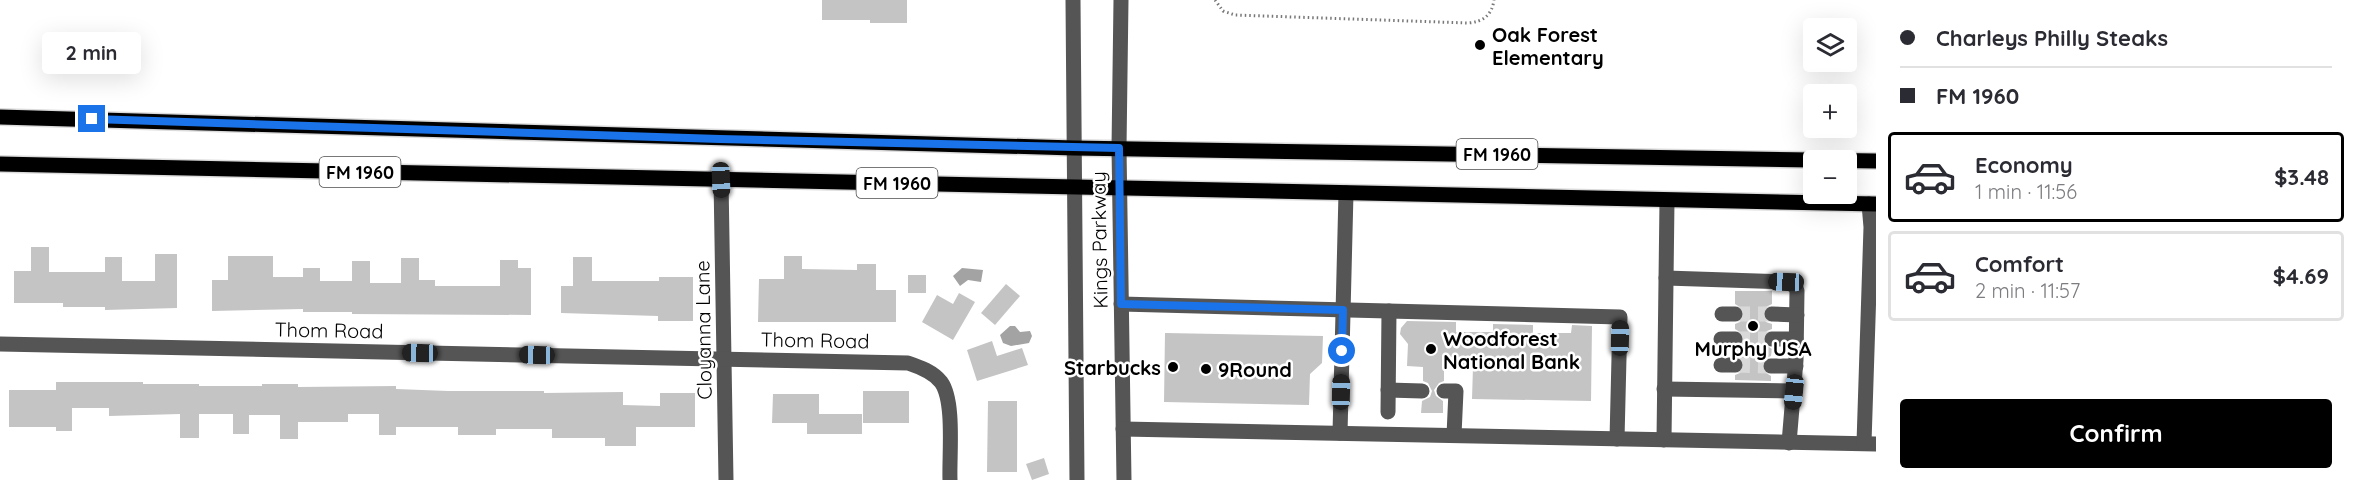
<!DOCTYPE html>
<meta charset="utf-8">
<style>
:root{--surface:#fff;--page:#f2f2f3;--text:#2b2b33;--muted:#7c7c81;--line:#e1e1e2;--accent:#000}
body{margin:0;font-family:Quicksand,sans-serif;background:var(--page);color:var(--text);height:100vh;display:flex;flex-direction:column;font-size:22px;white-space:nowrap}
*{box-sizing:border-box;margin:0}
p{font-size:20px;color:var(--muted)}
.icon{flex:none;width:33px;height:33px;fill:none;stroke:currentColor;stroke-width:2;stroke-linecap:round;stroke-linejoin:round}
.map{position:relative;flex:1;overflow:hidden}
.side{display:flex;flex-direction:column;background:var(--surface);width:480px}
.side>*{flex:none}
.banner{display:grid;align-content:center;height:132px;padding:0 24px;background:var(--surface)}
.controls{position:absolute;left:1803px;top:18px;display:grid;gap:12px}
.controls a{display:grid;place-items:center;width:54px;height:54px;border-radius:6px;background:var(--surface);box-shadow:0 6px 24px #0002;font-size:30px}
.end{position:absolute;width:27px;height:27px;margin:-14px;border:8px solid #1a73e8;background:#fff;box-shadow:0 0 0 3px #fff}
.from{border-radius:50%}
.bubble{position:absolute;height:42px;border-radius:6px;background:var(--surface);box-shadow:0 6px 24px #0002;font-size:20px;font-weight:700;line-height:42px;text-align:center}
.car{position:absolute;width:18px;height:36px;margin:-18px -9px;border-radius:8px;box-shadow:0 0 4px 2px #0007;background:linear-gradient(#222 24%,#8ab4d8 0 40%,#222 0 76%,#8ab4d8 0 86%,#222 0)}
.banner b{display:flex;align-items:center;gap:21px;height:57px;font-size:22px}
.banner b+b{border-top:2px solid var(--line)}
.banner i{width:15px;height:15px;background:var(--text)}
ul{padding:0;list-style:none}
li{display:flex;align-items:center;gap:18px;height:90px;margin:0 12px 9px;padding:0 12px;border:3px solid var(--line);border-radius:6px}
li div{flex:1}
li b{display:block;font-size:22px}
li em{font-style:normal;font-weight:700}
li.on{border-color:var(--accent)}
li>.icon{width:54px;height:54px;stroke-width:1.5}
.cta{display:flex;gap:12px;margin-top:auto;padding:12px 24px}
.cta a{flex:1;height:69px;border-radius:6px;background:var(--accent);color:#fff;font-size:24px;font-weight:700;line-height:69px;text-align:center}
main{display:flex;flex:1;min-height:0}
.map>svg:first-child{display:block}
.water{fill:#a3a3a3}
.building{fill:#c4c4c4}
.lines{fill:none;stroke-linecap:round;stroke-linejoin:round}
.minor-tunnel{stroke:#d9d9d9;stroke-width:15;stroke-dasharray:15 8;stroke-linecap:butt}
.major-casing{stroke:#dbdbdb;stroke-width:18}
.path{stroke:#777;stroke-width:3;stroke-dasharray:1.5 3;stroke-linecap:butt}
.minor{stroke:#555;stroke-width:15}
.major{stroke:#000;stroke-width:15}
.route{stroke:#1a73e8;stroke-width:8}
.poi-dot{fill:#000;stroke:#fff;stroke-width:2}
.labels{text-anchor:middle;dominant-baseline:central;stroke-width:5;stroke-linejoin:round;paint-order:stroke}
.shield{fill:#fff;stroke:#4c4c4c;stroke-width:1.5}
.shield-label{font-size:18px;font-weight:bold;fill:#000}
.poi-label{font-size:20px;font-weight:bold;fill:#000;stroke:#fff;text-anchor:start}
.street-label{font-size:20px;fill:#000;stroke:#fff}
</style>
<main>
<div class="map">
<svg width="1876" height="480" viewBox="0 0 1876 480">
<rect width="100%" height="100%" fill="#fff"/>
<!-- water -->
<g class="water">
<polygon points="962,268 983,270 981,282 968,280 960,286 953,276"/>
<polygon points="1010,326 1015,326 1020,332 1030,331 1032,336 1029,343 1011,346 1003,343 1000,335"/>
</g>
<!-- building -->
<g class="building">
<polygon points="822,0 907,0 907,23 870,23 870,20 822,20"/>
<polygon points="31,247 49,247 49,272 105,272 105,257 122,257 122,281 155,281 155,254 177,254 177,308 105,310 105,307 63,307 63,303 14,303 14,271 31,271"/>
<polygon points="228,256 273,256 273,277 303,277 303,268 320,268 320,281 352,281 352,261 370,261 370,283 401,283 401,258 419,258 419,280 435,280 435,286 500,286 500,260 518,260 518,268 531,268 531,315 352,314 352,312 303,312 303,309 212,311 212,280 228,280"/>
<polygon points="784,256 802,256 802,269 857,270 857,264 876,264 876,290 896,290 896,322 758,322 759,279 784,279"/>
<polygon points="573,257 592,257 592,281 659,281 659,277 693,277 693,321 658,321 658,316 561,313 561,286 573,286"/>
<rect x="908" y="275" width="18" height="18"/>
<polygon points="1006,284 1020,296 995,325 981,313"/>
<polygon points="1735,291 1772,291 1772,304 1764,308 1762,314 1766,322 1772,324 1772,329 1767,331 1762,338 1764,344 1772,349 1771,356 1766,358 1761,365 1763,371 1771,376 1771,381 1735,380 1735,375 1740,373 1745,366 1743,360 1735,355 1735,349 1740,347 1745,340 1743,334 1735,329 1735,324 1740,322 1745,315 1743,309 1735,304"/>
<polygon points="959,293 975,302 953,340 922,322 937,295 953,304"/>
<polygon points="1407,321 1456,322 1456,332 1493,332 1493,324 1533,325 1533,333 1571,333 1572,325 1592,326 1591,401 1472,399 1473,367 1444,367 1444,381 1439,383 1434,390 1436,396 1443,401 1443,413 1421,413 1422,401 1430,397 1432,391 1428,383 1423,381 1423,367 1407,366 1408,344 1400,334 1401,328"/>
<polygon points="1165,333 1323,336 1322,363 1310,374 1309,405 1164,402"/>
<polygon points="992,341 997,356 1022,348 1028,365 977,381 967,350"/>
<polygon points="56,382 143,382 143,384 199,384 199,386 262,386 262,384 298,384 298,387 396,386 396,389 448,391 544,391 544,393 623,392 623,405 660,406 660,393 695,393 695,427 636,427 636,446 605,446 605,438 552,438 552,429 496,429 496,435 458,435 458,427 396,427 396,435 379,435 379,414 348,414 348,422 298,422 298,439 280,439 280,415 249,415 249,434 233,434 233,414 199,414 199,438 180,438 180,414 109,416 109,408 72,408 72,431 56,431 56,427 9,427 9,390 56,390"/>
<rect x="863" y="391" width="46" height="32"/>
<polygon points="773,394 819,394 819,414 862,414 862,434 807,434 807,423 772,423"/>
<polygon points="988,401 1017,401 1017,472 987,472"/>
<polygon points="1044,458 1049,474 1032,480 1026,464"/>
</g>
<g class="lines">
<!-- minor-tunnel -->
<g class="minor-tunnel">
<polyline points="1735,314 1772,314"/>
<polyline points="1735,339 1772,339"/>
<polyline points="1735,365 1771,366"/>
</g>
<defs>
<g id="major">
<polyline points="0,117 1074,148 1876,161"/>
<polyline points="0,164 1876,204"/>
</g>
</defs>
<!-- major casing -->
<use href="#major" class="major-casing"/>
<!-- path -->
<path class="path" d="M1215,0L1223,11L1235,15L1468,23C1483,22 1492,15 1494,0"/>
<!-- minor -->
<g class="minor">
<polyline points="1073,0 1077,480"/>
<polyline points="1121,0 1119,148 1124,480"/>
<polyline points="721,180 726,480"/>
<polyline points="1666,278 1786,282 1795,286 1797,291 1796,360 1789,443"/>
<polyline points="1121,304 1620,317 1617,439"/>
<polyline points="1722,314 1735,314"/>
<polyline points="1772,314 1797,315"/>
<polyline points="1721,339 1735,339"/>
<polyline points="1772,339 1796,339"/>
<path d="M0,344L908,363C920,367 933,372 941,382C955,401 949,456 950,480"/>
<polyline points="1721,365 1735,365"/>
<polyline points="1771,366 1796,366"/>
<polyline points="1664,389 1794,391"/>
<polyline points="1388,390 1422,391"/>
<polyline points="1444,391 1456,391 1454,435"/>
<polyline points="1388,412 1389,311"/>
<polyline points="1123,429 1876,444"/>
<polyline points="1340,433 1346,193"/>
<polyline points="1664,440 1667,201"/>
<polyline points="1864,443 1871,227 1869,204"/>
</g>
<!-- major -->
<use href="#major" class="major"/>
</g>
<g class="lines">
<!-- route -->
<polyline class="route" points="92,119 720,139 1119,148 1121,304 1343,310 1342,351"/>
</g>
<!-- markers -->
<g class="poi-dot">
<circle cx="1480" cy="45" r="6"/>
<circle cx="1753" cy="326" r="6"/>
<circle cx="1431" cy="349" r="6"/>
<circle cx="1173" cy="367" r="6"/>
<circle cx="1206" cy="369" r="6"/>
</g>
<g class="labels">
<!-- shield labels -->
<g class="shield">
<rect x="1456.5" y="139" width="81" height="30" rx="4.5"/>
<rect x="319.5" y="157" width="81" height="30" rx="4.5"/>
<rect x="856.5" y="168" width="81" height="30" rx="4.5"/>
</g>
<g class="shield-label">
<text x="1497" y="154">FM 1960</text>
<text x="360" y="172">FM 1960</text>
<text x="897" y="183">FM 1960</text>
</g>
<!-- poi labels -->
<g class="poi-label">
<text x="1492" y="34">Oak Forest<tspan x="1492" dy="23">Elementary</tspan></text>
<text x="1443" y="338">Woodforest<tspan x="1443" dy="23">National Bank</tspan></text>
<text x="1753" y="348" text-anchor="middle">Murphy USA</text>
<text x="1161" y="367" text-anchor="end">Starbucks</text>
<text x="1218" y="369">9Round</text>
</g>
<!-- street labels -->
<g class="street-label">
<text transform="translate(1099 240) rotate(-91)">Kings Parkway</text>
<text transform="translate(329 330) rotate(1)">Thom Road</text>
<text transform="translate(703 330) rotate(-91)">Cloyanna Lane</text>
<text transform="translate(815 340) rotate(1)">Thom Road</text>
</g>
</g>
</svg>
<div class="controls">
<a><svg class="icon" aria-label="layers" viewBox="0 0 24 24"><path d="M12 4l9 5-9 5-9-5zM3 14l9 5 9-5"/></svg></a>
<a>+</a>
<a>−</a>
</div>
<i class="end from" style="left:1342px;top:351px"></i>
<i class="end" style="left:92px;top:119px"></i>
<div class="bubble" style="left:42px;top:32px;width:99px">2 min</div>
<i class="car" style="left:721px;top:180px;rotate:178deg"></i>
<i class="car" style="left:1786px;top:282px;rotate:272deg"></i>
<i class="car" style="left:1620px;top:338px;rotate:1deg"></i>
<i class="car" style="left:420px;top:353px;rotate:271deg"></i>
<i class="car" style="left:537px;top:355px;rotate:271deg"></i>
<i class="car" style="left:1341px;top:392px;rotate:1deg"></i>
<i class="car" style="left:1794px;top:392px;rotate:186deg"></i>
</div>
<section class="side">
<div class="banner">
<b><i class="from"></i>Charleys Philly Steaks</b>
<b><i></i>FM 1960</b>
</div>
<ul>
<li class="on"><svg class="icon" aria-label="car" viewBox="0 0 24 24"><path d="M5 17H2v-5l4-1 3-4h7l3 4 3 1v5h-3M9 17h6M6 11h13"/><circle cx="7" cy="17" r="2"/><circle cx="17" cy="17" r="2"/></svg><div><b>Economy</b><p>1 min · 11:56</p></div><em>$3.48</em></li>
<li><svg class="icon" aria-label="car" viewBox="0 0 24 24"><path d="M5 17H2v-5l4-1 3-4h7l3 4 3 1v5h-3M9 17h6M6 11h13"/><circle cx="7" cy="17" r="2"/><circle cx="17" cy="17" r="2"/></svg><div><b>Comfort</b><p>2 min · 11:57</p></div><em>$4.69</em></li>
</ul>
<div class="cta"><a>Confirm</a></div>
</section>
</main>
